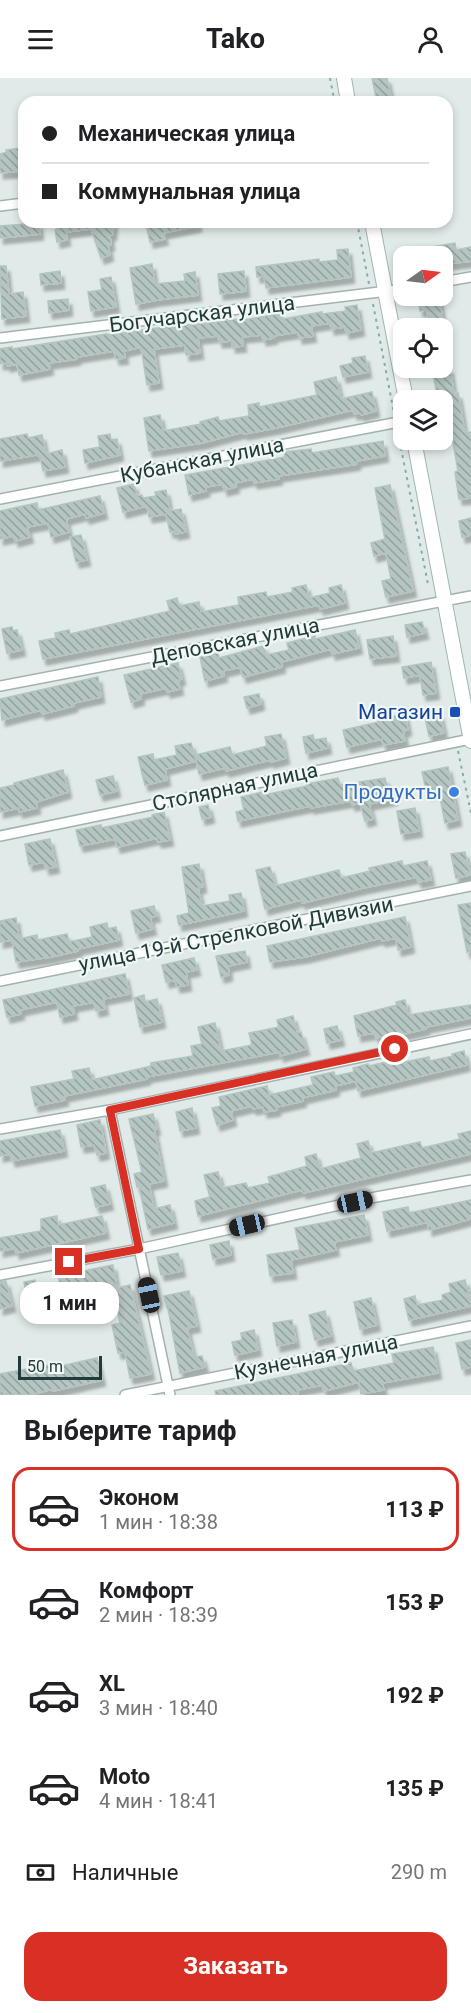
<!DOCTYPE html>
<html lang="ru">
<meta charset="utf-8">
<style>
:root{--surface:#fff;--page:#f2f2f2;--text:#202124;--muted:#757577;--line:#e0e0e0;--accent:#d93025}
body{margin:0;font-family:Roboto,sans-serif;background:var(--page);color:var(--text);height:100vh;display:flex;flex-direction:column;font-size:22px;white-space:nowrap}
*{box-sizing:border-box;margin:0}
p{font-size:20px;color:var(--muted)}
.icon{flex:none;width:33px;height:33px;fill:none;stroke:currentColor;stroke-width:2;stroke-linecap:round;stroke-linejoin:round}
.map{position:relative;height:1317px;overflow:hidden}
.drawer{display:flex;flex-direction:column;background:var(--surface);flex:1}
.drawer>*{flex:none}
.hud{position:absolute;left:18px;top:18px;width:435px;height:132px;border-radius:18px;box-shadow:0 3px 9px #0003;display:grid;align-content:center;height:132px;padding:0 24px;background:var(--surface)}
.needle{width:39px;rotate:76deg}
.controls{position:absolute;left:393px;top:168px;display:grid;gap:12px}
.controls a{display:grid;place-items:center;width:60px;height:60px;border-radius:12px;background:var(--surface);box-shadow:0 3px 9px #0003;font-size:30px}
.scale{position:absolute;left:18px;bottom:15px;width:84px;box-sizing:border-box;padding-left:6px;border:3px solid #213a3a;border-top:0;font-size:16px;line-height:21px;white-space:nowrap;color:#213a3a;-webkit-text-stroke:4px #f0f7f5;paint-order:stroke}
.end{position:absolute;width:27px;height:27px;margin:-14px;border:8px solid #d93025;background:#fff;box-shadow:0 0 0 3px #fff}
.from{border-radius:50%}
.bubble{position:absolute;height:42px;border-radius:18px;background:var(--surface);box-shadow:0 3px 9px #0003;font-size:20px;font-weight:700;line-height:42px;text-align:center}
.car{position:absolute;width:18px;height:36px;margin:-18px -9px;border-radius:8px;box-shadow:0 0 4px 2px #0007;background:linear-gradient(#222 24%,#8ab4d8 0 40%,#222 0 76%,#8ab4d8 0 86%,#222 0)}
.hud b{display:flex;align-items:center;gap:21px;height:57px;font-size:22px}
.hud b+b{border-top:2px solid var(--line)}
.hud i{width:15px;height:15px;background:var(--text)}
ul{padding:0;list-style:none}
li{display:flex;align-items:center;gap:18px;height:84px;margin:0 12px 9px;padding:0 12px;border:3px solid transparent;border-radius:18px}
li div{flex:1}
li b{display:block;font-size:22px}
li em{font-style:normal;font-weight:700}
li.current{border-color:var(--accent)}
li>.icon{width:54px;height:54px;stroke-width:1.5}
h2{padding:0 24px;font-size:27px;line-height:72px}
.pay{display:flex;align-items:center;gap:15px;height:66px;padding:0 24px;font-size:22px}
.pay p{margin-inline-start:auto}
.action{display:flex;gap:12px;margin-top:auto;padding:12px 24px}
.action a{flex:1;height:69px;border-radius:18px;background:var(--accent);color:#fff;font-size:24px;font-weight:700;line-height:69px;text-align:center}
header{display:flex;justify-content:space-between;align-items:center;height:78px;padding:0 24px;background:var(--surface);font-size:27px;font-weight:700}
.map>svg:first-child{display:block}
.building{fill:url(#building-back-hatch);stroke:#b3c4c1;stroke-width:1.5;filter:url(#shadow)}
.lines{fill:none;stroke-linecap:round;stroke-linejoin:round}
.minor-casing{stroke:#a3b2b0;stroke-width:12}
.secondary-casing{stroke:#9fb6b3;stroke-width:16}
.path{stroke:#81adaa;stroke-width:2;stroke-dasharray:3 4.5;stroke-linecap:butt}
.minor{stroke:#fff;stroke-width:9}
.secondary{stroke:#fff;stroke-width:14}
.route{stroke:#d93025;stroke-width:8}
.transit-dot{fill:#1a4fb4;stroke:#f0f7f5;stroke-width:2}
.shop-dot{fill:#3f7fe0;stroke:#f0f7f5;stroke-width:2}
.labels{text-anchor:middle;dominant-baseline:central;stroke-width:4.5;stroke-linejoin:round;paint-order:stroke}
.street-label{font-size:21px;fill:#213a3a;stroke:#f0f7f5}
.transit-label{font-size:21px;fill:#164399;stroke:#f0f7f5;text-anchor:end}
.shop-label{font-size:21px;fill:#366cbe;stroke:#f0f7f5;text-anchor:end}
</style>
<header><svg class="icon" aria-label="menu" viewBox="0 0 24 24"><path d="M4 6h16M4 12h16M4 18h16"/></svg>Tako<svg class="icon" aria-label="person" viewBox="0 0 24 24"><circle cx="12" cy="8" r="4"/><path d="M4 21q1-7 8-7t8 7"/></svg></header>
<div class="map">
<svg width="471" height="1317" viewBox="0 0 471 1317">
<defs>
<pattern id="building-back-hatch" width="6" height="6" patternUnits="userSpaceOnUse" patternTransform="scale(1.5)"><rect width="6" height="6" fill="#b5c5c2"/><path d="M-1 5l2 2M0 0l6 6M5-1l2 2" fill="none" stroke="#93a19f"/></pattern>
<filter id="shadow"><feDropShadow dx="3.5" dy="6" stdDeviation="1.5" flood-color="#0004"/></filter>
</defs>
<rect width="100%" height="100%" fill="#e0eae8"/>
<!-- building -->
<g class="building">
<polygon points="372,0 387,0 392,24 377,24"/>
<polygon points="20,70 22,93 0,95 0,76 7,74 6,72"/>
<polygon points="56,144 114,144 113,156 110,158 111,167 108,167 110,177 101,180 91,151 66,154 67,162 57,164 55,152 57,151"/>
<polygon points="153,144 198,144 198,148 163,155 165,161 150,164 146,146"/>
<polygon points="39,145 40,156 0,160 0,148"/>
<polygon points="455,165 456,172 471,169 471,183 448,186 446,178 401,178 401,174"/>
<polygon points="348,171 351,199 266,210 264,198 257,199 256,189 319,181 319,184 338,182 337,172"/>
<polygon points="152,186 155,206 185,203 184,196 195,194 198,217 157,222 136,226 130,190"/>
<polygon points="0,188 6,188 9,216 23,214 26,238 2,241"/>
<polygon points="60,193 61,205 41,207 40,196"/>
<polygon points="244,193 246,213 220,216 218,196"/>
<polygon points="111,199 116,229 91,233 88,214 102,212 100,201"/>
<polygon points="418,218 439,218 444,250 430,250 427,232 420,233"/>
<polygon points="68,221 69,232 49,235 48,223"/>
<polygon points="357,227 361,252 346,255 345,249 331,251 330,245 311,248 313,258 299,260 298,254 273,258 274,260 263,262 262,257 242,259 243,268 232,269 232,263 219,264 218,258 198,260 200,275 186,277 185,267 154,271 159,305 147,307 141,269 124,273 125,280 116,281 114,273 77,279 77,281 49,285 50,291 19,297 17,286 7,288 7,285 0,286 0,271 12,269 12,271 107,256 107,257 148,251 217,244 217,242 249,241 282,235 283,241 322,234 322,236 346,233 345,229"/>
<polygon points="365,278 368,294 343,299 340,288 353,285 352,280"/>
<polygon points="432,290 450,290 454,316 458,315 465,355 471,354 471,420 459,421 455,394 458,393 450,347 442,349 442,322 438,322"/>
<polygon points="336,299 341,321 372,314 376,333 361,337 360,335 354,336 353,332 276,350 244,356 243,354 202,365 149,373 144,340 160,337 163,353 201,346 200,344 218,339 219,343 249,338 248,327 259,325 259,329 317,317 314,304"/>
<polygon points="27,356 28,360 42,357 46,376 62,372 65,389 43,393 40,378 36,377 0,383 0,361"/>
<polygon points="110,356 111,362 117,361 120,377 85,385 83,372 100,369 98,358"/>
<polygon points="383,363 385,378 357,383 357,386 278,398 279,401 254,405 253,401 235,405 236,409 224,412 223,406 206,409 206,413 189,417 185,397 285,379 284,374 311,371 312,375"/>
<polygon points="134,406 137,418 142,417 143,420 156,418 155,414 166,412 170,433 181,431 186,454 175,456 175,453 170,454 166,436 149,439 147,428 123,434 117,410"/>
<polygon points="390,407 413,513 386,519 382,503 391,501 386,475 374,478 371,465 385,461 375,410"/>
<polygon points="100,418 104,435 86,440 85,436 66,441 69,454 51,459 48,445 27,449 30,459 15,463 14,458 0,461 0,433 37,425 38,432"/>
<polygon points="471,440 471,457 462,459 459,443"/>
<polygon points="81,457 87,482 76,484 70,459"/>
<polygon points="306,507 309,520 330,515 329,510 341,507 345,525 320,531 319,527 43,581 39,563 56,560 55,555 69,552 70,556 170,533 167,523 177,520 179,528 199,524 201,534 239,527 238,519 266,514 267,519 293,514 292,510"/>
<polygon points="422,544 425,555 407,559 405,547"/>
<polygon points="12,549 13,553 17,552 22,572 7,575 2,551"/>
<polygon points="355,552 359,570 332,576 331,571 281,584 282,589 243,599 240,589 223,593 224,598 205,603 200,579 218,575 219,580 264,568 266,577 289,572 287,565 315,558 315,561"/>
<polygon points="393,558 396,578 370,581 367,562"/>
<polygon points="431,584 436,615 423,617 420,597 404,600 402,589"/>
<polygon points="178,585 182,601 178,602 180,611 167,614 166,610 140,616 141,621 131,624 124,597"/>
<polygon points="98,599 101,619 74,625 74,628 42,636 41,632 2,642 0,621"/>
<polygon points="259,616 261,626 247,630 244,619"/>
<polygon points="405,636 408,652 403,653 405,663 383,667 382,661 347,669 343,652 379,644 378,641"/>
<polygon points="440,636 444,655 429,658 425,639"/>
<polygon points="281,656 286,680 271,684 270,682 226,693 225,690 199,696 195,677 230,669 232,677 267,668 265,659"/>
<polygon points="313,657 314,662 326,660 328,670 306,675 303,659"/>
<polygon points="191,665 196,683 165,691 167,702 145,707 138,679 153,676 154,682 177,677 175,668"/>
<polygon points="448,689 458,742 445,745 439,714 427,716 422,694"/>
<polygon points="63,692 68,714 36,724 37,730 19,734 19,730 0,734 0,710 14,707 14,705"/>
<polygon points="113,698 117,713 100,717 96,702"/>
<polygon points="338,700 340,707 385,700 387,709 391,708 394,721 369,726 373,741 365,743 360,725 352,727 351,723 311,730 310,728 238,743 236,734 244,732 241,719 263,714 264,717 307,708 306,706"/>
<polygon points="208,727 211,739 202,741 199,729"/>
<polygon points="415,730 419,753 401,756 397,733"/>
<polygon points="164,734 170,762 158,764 157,760 117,769 115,761 80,768 76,752 101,747 101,750 153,739 152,737"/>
<polygon points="50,761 56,789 46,791 44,784 29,787 25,766"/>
<polygon points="465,774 470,797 456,800 451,776"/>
<polygon points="402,783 403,788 427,783 431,802 418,804 417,799 363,810 302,825 301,822 265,831 256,792 270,789 275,808 339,792 341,800 370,793 369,790"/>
<polygon points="199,786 203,809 198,810 202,828 230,823 229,817 241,815 244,833 179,847 177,838 189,835 182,789"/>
<polygon points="471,825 471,873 467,874 458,827"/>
<polygon points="154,828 157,838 150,839 153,851 136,855 131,833"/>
<polygon points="405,839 411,869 398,872 396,860 382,863 381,860 305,879 270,884 267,868"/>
<polygon points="16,840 19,861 37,857 38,862 67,856 69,864 92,859 90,849 107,845 108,851 116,849 119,862 78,871 78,873 51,879 16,884 12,862 0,864 0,843"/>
<polygon points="245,873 247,884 228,888 229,897 221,899 216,878"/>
<polygon points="194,880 197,892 186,894 188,907 177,909 175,902 166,904 162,887"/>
<polygon points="125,896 129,916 103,921 105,931 96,933 94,924 73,928 74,936 60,939 57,924 20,932 21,936 7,939 3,922"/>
<polygon points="144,917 145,924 157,921 162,944 140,949 134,920"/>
<polygon points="405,922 408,937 471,927 471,940 426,949 426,951 403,956 403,954 376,960 374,955 358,958 354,938 397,927 396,924"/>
<polygon points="293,938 297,955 301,954 306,971 280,978 280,974 146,999 147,1001 64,1018 65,1022 35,1028 31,1009 74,1001 72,993 89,990 92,1002 151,988 151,985 193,978 191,968 202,966 198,949 215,945 221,973 252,967 249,955 279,949 277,942"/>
<polygon points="337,948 341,962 327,965 324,951"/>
<polygon points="464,973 467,987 358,1013 356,1003 335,1008 336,1012 302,1020 303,1023 277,1029 277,1032 264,1034 263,1029 253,1031 252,1028 231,1033 233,1042 217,1047 212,1030 221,1028 219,1019 267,1008 269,1017 313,1007 311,999 334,994 335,998 354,994 353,990 368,986 369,988 399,981 400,985 429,979 430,983 453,978 452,976"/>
<polygon points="192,1030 196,1050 180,1053 176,1034"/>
<polygon points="153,1036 157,1051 154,1051 164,1103 149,1106 154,1131 170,1127 174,1145 148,1151 139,1108 137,1109 134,1096 142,1094 129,1041"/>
<polygon points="100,1042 106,1075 97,1077 94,1067 81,1069 77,1047"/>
<polygon points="60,1052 64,1073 12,1083 10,1076 0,1078 0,1063"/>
<polygon points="471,1053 471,1076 303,1115 302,1112 198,1138 195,1123 210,1119 204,1097 218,1094 222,1110 246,1105 248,1110 270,1105 268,1099 307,1088 305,1079 316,1076 320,1091 361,1080 357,1066 368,1063 371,1075 420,1064 422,1070 460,1061 458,1056"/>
<polygon points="105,1107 110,1126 96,1129 91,1110"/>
<polygon points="471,1122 471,1141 429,1152 428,1144 387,1153 383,1134 408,1129 409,1135"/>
<polygon points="364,1137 368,1157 334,1164 336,1172 291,1182 293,1195 270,1198 267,1177 300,1172 295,1150"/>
<polygon points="57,1138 58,1147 102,1138 106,1155 16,1175 15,1170 0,1173 0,1160 41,1153 41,1141"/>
<polygon points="229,1163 231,1177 213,1181 210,1167"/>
<polygon points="178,1175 182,1193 161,1197 157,1179"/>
<polygon points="113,1187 117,1210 130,1207 151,1296 130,1300 125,1274 118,1275 112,1247 120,1245 114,1214 94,1218 93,1212 63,1219 58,1198"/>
<polygon points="35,1202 38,1215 42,1214 43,1222 28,1225 24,1204"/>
<polygon points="465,1202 471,1228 409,1242 404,1221 415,1218 417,1227 443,1222 442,1217 451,1214 449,1206"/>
<polygon points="6,1203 12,1228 0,1231 0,1204"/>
<polygon points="189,1213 197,1248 187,1250 194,1279 202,1278 205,1289 180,1295 168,1230 167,1230 164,1218"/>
<polygon points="371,1220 377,1247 360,1251 354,1224"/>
<polygon points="325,1233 331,1258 315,1262 309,1237"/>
<polygon points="292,1242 296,1264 277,1268 273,1245"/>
<polygon points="254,1252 258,1272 235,1277 232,1264 242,1262 241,1255"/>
<polygon points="471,1262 471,1289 462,1291 456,1265"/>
<polygon points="433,1269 438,1295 382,1305 384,1312 361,1316 359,1304 324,1313 322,1307 297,1312 298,1317 216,1317 215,1313 351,1285 353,1293 394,1285 392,1276"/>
<polygon points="97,1280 102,1302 53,1313 53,1311 30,1317 0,1317 0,1296 61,1285 61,1288"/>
</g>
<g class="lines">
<defs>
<g id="minor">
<polyline points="0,128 24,125"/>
<polyline points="442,204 471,199"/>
<polyline points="0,260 404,211"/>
<polyline points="0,421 404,343"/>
<polyline points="0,608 471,518"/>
<polyline points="0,758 471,661"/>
<polyline points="0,903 471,808"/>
<polyline points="110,1032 170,1317"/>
<polyline points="0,1051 110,1032 471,956"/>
<polyline points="0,1197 139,1171 376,1119 471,1102"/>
<polyline points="125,1317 471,1248"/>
</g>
<g id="secondary">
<polyline points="344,0 348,24"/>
<polyline points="372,144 406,322"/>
<polyline points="414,362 471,663"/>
</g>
</defs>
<!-- minor casing -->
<use href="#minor" class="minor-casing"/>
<!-- secondary casing -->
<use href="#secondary" class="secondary-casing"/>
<!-- path -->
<g class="path">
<polyline points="330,0 334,21"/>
<polyline points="357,144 369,206"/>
<polyline points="373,226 394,335"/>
<polyline points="398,355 428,506"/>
<polyline points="458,673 471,735"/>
</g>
<!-- minor -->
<use href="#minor" class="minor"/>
<!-- secondary -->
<use href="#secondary" class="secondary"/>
</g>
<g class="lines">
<!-- route -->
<polyline class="route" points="69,1184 139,1171 110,1032 395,971"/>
</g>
<!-- markers -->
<rect class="transit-dot" x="449" y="628" width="12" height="12" rx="3"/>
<circle class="shop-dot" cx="454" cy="714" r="6"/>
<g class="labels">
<!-- street labels -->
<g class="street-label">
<text transform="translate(202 236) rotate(-7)">Богучарская улица</text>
<text transform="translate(202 382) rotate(-11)">Кубанская улица</text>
<text transform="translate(235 563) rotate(-11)">Деповская улица</text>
<text transform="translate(235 709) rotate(-12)">Столярная улица</text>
<text transform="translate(236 856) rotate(-11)">улица 19-й Стрелковой Дивизии</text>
<text transform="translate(316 1279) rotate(-11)">Кузнечная улица</text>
</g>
<!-- transit labels -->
<g class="transit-label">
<text x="443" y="634">Магазин</text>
</g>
<!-- shop labels -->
<g class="shop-label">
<text x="442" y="714">Продукты</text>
</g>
</g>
</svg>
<div class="controls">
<a><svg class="needle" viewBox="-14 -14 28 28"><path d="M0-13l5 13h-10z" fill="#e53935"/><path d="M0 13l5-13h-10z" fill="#757577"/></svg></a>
<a><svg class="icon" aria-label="locate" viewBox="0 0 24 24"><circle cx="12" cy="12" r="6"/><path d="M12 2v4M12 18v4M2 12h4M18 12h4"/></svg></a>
<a><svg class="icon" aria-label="layers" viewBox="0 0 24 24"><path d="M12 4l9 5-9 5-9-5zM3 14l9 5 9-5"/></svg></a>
</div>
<div class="scale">50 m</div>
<i class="end from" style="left:395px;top:971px"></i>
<i class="end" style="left:69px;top:1184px"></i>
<div class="bubble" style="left:20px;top:1204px;width:99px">1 мин</div>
<i class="car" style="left:355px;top:1124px;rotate:78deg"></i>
<i class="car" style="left:247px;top:1147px;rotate:257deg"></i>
<i class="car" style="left:149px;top:1217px;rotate:348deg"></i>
<div class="hud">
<b><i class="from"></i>Механическая улица</b>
<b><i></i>Коммунальная улица</b>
</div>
</div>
<section class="drawer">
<h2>Выберите тариф</h2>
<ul>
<li class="current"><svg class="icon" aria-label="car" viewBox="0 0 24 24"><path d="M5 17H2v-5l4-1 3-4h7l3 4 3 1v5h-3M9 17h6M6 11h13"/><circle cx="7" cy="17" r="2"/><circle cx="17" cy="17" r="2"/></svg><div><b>Эконом</b><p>1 мин · 18:38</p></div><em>113 ₽</em></li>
<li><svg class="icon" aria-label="car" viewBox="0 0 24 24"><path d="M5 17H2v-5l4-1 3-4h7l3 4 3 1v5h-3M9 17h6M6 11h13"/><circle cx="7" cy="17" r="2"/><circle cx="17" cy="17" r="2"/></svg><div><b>Комфорт</b><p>2 мин · 18:39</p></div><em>153 ₽</em></li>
<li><svg class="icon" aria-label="car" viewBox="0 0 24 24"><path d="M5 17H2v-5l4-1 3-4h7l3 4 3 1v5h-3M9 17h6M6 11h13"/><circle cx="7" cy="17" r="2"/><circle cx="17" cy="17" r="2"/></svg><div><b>XL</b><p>3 мин · 18:40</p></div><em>192 ₽</em></li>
<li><svg class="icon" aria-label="car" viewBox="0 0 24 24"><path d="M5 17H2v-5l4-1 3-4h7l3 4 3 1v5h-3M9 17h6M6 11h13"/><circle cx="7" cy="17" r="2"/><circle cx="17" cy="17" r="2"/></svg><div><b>Moto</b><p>4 мин · 18:41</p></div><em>135 ₽</em></li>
</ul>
<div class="pay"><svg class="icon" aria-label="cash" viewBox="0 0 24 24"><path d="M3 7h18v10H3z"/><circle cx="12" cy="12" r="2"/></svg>Наличные<p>290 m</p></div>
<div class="action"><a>Заказать</a></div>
</section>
